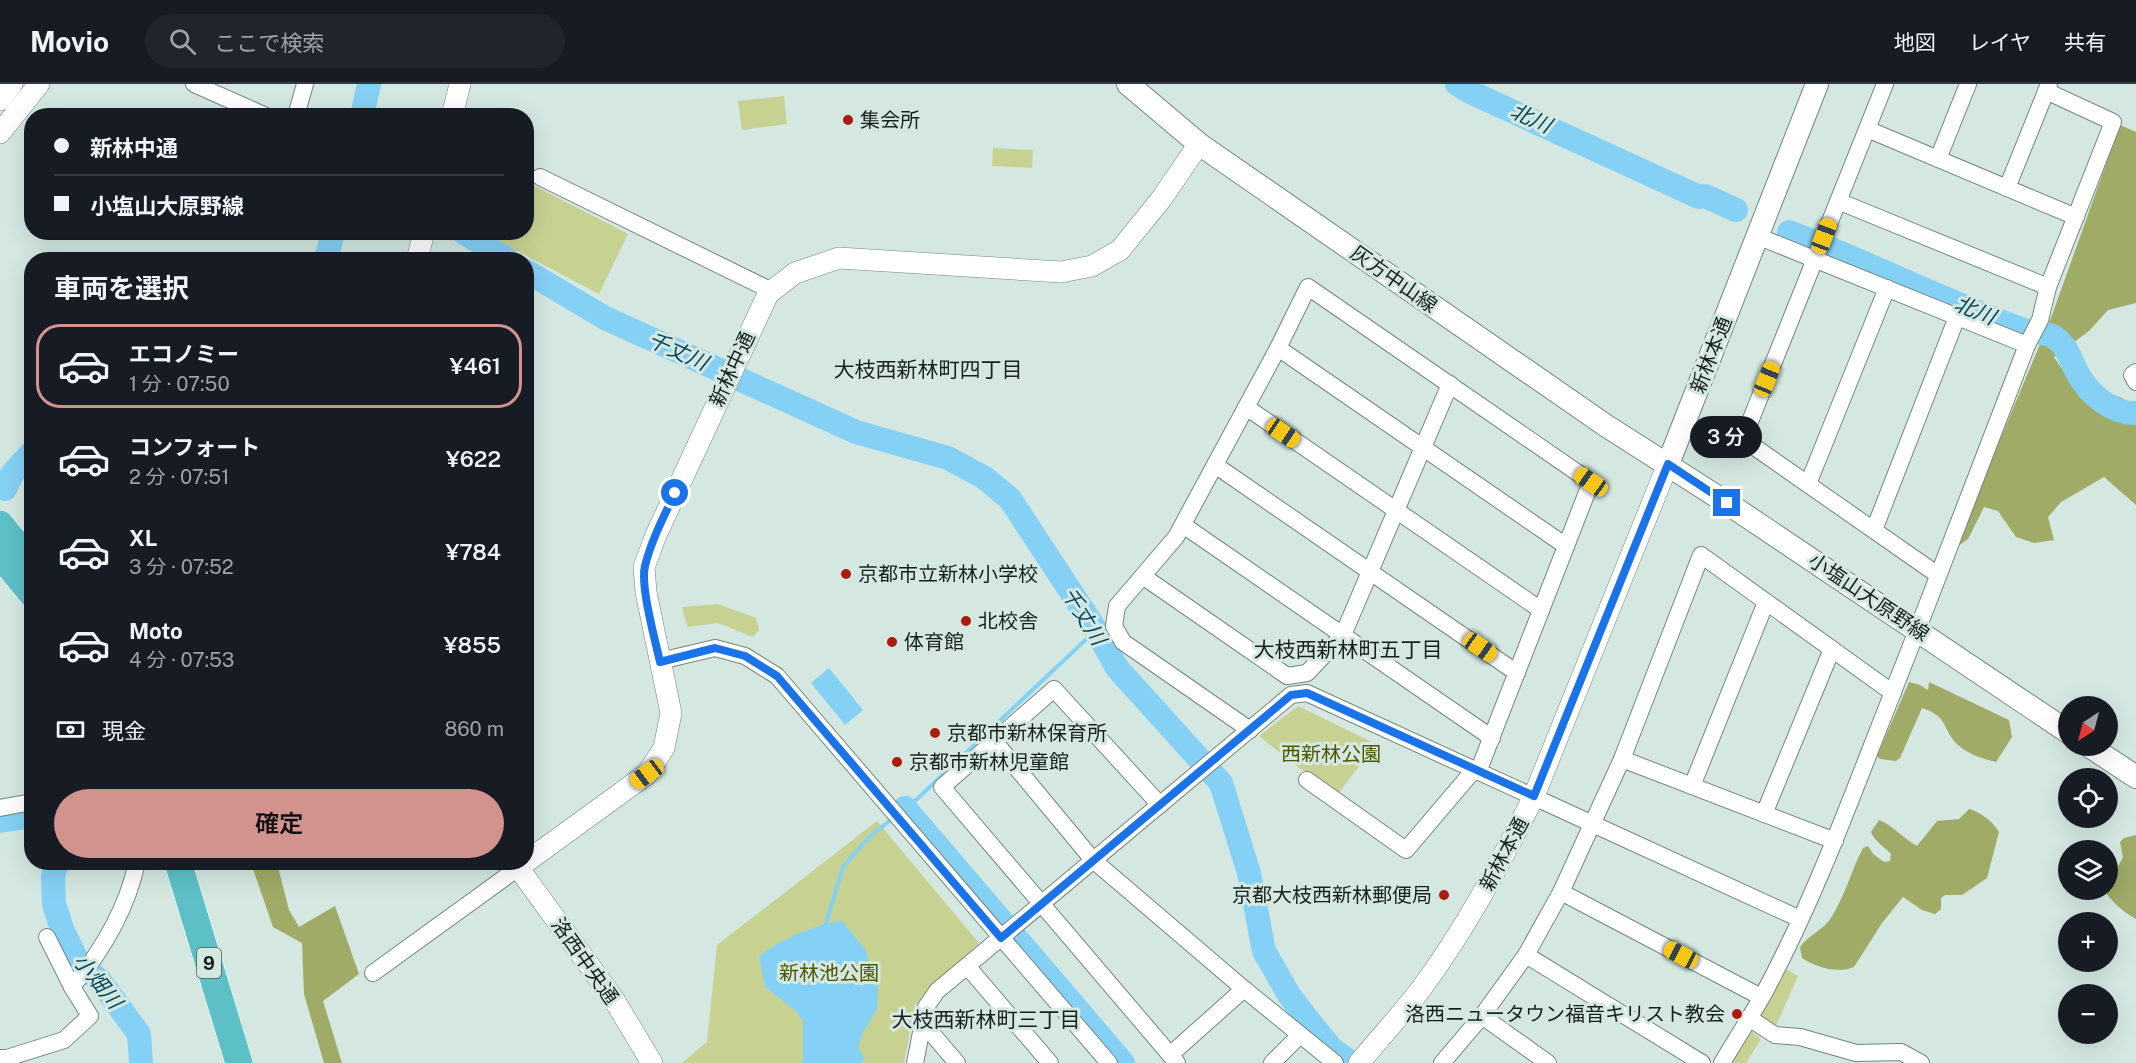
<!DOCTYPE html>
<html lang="ja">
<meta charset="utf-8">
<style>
:root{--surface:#171b24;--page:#20242c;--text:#f1f3f6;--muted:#9ea1a6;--line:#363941;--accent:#d2928e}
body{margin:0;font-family:"Public Sans","Noto Sans JP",sans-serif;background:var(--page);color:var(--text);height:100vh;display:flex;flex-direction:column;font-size:22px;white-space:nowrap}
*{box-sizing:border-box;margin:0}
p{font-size:20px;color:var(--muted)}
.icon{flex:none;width:33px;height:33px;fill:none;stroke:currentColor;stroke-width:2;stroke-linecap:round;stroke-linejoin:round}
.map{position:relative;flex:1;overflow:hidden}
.details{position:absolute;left:24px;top:168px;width:510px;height:618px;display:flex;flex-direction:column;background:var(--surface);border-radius:24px;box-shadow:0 6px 24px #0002}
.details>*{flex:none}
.banner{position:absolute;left:24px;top:24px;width:510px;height:132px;border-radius:24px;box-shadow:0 6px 24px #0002;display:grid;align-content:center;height:132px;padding:0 30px;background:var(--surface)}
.needle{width:39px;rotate:216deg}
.controls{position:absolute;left:2058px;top:612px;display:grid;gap:12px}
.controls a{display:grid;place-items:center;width:60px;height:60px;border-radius:50%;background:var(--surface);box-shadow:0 6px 24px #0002;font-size:30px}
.end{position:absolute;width:27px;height:27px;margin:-14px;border:8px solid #1a73e8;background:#fff;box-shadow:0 0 0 3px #fff}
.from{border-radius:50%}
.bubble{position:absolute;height:42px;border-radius:21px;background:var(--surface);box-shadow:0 6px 24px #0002;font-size:20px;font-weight:600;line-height:42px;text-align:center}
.car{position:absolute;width:18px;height:36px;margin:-18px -9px;border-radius:8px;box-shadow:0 0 4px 2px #0007;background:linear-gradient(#f5c518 24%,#345 0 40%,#f5c518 0 76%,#345 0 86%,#f5c518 0)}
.banner b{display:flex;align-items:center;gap:21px;height:57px;font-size:22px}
.banner b+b{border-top:2px solid var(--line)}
.banner i{width:15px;height:15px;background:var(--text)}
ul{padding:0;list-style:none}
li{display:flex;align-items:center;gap:18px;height:84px;margin:0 12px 9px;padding:0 18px;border:3px solid transparent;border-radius:24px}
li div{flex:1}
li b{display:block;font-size:22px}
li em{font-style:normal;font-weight:600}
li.current{border-color:var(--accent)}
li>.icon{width:54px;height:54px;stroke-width:1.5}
h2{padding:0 30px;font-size:27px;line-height:72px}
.pay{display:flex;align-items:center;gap:15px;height:66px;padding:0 30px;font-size:22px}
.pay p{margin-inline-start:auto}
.cta{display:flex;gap:12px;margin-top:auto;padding:12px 30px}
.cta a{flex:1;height:69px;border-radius:36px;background:var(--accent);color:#111;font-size:24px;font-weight:600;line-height:69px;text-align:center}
header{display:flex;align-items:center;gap:36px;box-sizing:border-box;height:84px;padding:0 30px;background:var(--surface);border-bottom:2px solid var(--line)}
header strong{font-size:28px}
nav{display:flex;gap:33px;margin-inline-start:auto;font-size:21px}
.search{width:420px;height:54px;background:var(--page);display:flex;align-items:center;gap:15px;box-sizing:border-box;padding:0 21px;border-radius:33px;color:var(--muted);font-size:22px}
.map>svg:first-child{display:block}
.green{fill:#c7d292}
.forest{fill:#9fab67}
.water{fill:#85d0f5}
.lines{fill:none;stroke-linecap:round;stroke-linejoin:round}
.stream{stroke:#85d0f5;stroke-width:4}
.river{stroke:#85d0f5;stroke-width:24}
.minor-casing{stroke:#73857f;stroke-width:18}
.tertiary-casing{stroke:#73857f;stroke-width:22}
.secondary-casing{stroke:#73857f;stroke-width:24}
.trunk-casing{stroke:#fff;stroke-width:28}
.minor{stroke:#fff;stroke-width:16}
.tertiary{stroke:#fff;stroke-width:21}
.secondary{stroke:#fff;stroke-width:22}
.trunk{stroke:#5ec0c7;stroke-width:27}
.route{stroke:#1a73e8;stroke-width:8}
.poi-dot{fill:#ab1b0e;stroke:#d4e8e1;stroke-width:2}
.labels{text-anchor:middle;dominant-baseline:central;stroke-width:6;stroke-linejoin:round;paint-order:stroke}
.shield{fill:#d4e8e1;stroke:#505c58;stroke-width:1.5}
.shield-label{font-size:18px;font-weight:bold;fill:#18201d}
.poi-label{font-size:20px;fill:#18201d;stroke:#d4e8e1;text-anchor:start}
.street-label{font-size:20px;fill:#18201d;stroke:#d4e8e1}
.park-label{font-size:20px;fill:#4e5704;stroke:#d4e8e1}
.water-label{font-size:21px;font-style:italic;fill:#054760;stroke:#d4e8e1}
.neighbourhood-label{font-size:21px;fill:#18201d;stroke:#d4e8e1}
</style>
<header>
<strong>Movio</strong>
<div class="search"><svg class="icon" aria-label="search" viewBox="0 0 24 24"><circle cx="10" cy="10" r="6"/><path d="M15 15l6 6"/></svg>ここで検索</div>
<nav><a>地図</a><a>レイヤ</a><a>共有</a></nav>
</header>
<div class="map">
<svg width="2136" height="979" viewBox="0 0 2136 979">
<rect width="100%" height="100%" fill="#d4e8e1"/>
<!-- green -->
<g class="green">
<polygon points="784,12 787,40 742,46 738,17"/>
<polygon points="993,64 1033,66 1032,84 992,82"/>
<polygon points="529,99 628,150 599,210 498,157 503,149 526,148 526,103"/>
<polygon points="718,520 756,534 759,546 753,553 718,539 687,543 682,523"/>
<polygon points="1298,622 1376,660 1338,710 1299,684 1259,652"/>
<polygon points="877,737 979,859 915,921 904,979 682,979 707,958 717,861"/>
<polygon points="1780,882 1798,892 1774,946 1752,933"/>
<polygon points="1746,943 1761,955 1746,979 1725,979"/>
</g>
<!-- forest -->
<g class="forest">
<polygon points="2120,41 2136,48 2136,219 2108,226 2089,247 2054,273 2068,294 2122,314 2136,323 2136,421 2104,393 2061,418 2048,433 2054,456 2034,459 2016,453 1998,427 1984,423 1968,455 1954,465 2051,234"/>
<path d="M1909,598L1920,601L1928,606L1929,598L2009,636L2012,653L1996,678C1983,675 1967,670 1957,660C1941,643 1949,633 1922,624L1900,674L1896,677L1880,675L1877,672Z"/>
<path d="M1969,725C1981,728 1993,738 1999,748L1987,794L1962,811H1945L1941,814V825L1935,830L1922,826L1903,813L1882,839L1854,883C1838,890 1815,883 1802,874L1800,863C1809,851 1823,846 1831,834C1845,812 1851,787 1863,764L1868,762L1873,770L1884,778L1890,777L1891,770C1884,762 1874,757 1871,748L1879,736C1891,740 1904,755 1917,762L1937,737L1959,735Z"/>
<path d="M2136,751V835C2122,827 2113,819 2104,806H2108V801L2123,773L2120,758L2124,754Z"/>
<polygon points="251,779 277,779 289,826 299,843 335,822 359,890 323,917 342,979 324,979 304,910 302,859 273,843"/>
</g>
<!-- water -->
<g class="water">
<polygon points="829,584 863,626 845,641 811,599"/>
<path d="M842,837L866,866L870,884L878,901L877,925L862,950L858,964L865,974L860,979H803V937L795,926L765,903L759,872C779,857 817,839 842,837Z"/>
</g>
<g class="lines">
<!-- stream -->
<g class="stream">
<polyline points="901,728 918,714 1096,546"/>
<polyline points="826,839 843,783 868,754 893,734"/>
</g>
<!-- river -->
<g class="river">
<polyline points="1457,0 1468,7 1699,113 1705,112 1736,126"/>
<polyline points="362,32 369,0"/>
<polyline points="463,148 508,176"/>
<path d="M1789,148C1854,173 1916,203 1980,229C1995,235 2011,242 2027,247C2035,249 2046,248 2054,253C2068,262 2070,276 2078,290C2089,310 2112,330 2136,329"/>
<polyline points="326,176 333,148"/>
<polyline points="526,187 605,234 856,348 948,374 985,394 1010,415 1096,546 1117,584 1221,699 1249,789 1264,867 1289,911 1310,938 1331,964 1351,979"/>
<polyline points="5,405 12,390 32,368"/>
<polyline points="905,724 1123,979"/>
<polyline points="0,737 32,732"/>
<polyline points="58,778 53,792 54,820 62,845 77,876 100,897 139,950 141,979"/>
</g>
<defs>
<g id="minor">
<polyline points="194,0 266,32"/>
<polyline points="1885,0 1743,355 1938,491"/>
<polyline points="296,32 305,0"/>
<polyline points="1867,45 2076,133"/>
<polyline points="1938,75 1968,0"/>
<polyline points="540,93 772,207"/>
<polyline points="2007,104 2049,0"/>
<polyline points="1838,117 2048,203"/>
<polyline points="1757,152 2027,261"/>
<polyline points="1278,264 1566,462"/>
<polyline points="2136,288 2132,291 2136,298"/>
<polyline points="1246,323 1541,526"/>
<polyline points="1215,381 1517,589"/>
<polyline points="1808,400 1887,204"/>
<polyline points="1183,441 1492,654"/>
<polyline points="1874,446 1957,233"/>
<polyline points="1144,493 1287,592 1307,589 1343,551 1450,300"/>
<polyline points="660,577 715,564 745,572 777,592 1109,979"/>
<polyline points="1250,646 1123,558 1114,542 1117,522 1176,453 1278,264 1308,203 1591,398 1478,688"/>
<polyline points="995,658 1093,776 1244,905 1335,979"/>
<polyline points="1622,675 1835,757"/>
<polyline points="1307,696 1406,766 1474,686"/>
<polyline points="1692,702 1766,518"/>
<polyline points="1160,721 1054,605 942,703 1177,979"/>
<polyline points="0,724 32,718"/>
<polyline points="1764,730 1832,565"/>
<polyline points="1561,808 1761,913"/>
<polyline points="47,853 72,903"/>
<polyline points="1526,871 1702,979"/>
<polyline points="967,882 1050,979"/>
<polyline points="373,889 518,784"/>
<polyline points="1482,932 1548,979"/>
<polyline points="1749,934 1775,951 1800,953 1856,969 1901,968 1921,979"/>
<polyline points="923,939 957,979"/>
<polyline points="1170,971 1244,905"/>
<path d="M0,974H7L64,956L90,932L72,903C102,867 127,825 137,778"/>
<polyline points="915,979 926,923 937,907 1291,611 1307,609 1800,835"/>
<polyline points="1272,979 1300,951"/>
<polyline points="1442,979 1482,932 1526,871 1561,808 1622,675 1701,471 1893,609"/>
<path d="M1722,979C1735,957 1749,935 1762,913C1814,817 1851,714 1891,613C1937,496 1982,379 2027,261L2040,236L2048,203L2113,38L2046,7"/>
</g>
<g id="tertiary">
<polyline points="0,16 12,0"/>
<polyline points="452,32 460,0"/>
<polyline points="0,49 39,0"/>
<polyline points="417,176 424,148"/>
<polyline points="514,778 613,914 652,979"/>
<polyline points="526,778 647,690 664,664 671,629 646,508 644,483 656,451 768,210 795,189 839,174 1061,188 1092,182 1120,166 1162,114 1199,60"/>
<path d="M1359,979C1378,956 1399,933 1418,909C1464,848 1500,780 1534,712L1668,380"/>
</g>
<g id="secondary">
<polyline points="1128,0 1199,60 1605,341 1727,419 2068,648"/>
<polyline points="1668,380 1817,0"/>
<polyline points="2089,662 2136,693"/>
</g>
<g id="trunk">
<polyline points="0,440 32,479"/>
<polyline points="0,471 32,510"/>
<polyline points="178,778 239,979"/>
</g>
</defs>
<!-- minor casing -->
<use href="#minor" class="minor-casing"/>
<!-- tertiary casing -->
<use href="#tertiary" class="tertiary-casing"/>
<!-- secondary casing -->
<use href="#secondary" class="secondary-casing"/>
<!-- trunk casing -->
<use href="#trunk" class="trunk-casing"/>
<!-- minor -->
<use href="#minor" class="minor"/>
<!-- tertiary -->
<use href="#tertiary" class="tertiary"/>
<!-- secondary -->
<use href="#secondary" class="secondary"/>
<!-- trunk -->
<use href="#trunk" class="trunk"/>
</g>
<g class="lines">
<!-- route -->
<path class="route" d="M675,409C664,432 651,457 645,482C640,502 655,555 660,578L715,564L745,572L777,592L1001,854L1291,611L1307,609L1534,712L1668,380L1727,419"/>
</g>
<!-- markers -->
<g class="poi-dot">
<circle cx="848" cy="36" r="6"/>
<circle cx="846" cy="490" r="6"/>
<circle cx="966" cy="537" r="6"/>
<circle cx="892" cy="558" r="6"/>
<circle cx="935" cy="649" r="6"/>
<circle cx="897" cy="678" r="6"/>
<circle cx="1444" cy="811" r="6"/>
<circle cx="1737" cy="930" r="6"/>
</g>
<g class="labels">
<!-- shield labels -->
<rect class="shield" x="197" y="864" width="24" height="30" rx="4.5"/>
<g class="shield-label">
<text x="209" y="879">9</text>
</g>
<!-- poi labels -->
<g class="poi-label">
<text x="860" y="36">集会所</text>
<text x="858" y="490">京都市立新林小学校</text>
<text x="978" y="537">北校舎</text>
<text x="904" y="558">体育館</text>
<text x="947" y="649">京都市新林保育所</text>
<text x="909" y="678">京都市新林児童館</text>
<text x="1432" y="811" text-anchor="end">京都大枝西新林郵便局</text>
<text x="1725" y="930" text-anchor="end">洛西ニュータウン福音キリスト教会</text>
</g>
<!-- street labels -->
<g class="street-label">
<text transform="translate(1394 195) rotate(35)">灰方中山線</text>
<text transform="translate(1711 271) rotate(-69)">新林本通</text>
<text transform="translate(732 285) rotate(-65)">新林中通</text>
<text transform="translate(1869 513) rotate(34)">小塩山大原野線</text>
<text transform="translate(1504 770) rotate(-62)">新林本通</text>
<text transform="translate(585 877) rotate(55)">洛西中央通</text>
</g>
<!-- park labels -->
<g class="park-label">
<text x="1331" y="670">西新林公園</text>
<text x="829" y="889">新林池公園</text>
</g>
<!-- water labels -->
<g class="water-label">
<text transform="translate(1531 34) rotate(24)">北川</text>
<text transform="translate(1975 226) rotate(22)">北川</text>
<text transform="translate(678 267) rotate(24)">千丈川</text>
<text transform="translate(1084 532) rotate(58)">千丈川</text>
<text transform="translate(98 897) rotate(51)">小畑川</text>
</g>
<!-- neighbourhood labels -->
<g class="neighbourhood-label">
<text x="928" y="285">大枝西新林町四丁目</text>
<text x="1348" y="565">大枝西新林町五丁目</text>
<text x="986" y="935">大枝西新林町三丁目</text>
</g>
</g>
</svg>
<div class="controls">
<a><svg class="needle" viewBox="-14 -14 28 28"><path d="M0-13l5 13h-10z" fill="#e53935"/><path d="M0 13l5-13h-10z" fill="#9ea1a6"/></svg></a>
<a><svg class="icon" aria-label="locate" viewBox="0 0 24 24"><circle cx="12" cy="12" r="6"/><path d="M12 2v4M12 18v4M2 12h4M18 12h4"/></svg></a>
<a><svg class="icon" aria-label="layers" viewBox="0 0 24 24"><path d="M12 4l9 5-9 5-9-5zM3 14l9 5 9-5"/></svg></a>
<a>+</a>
<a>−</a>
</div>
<i class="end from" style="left:675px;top:409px"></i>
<i class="end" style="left:1727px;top:419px"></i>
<div class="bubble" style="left:1690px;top:332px;width:72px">3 分</div>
<i class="car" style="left:1824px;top:152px;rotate:21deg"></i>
<i class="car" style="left:1767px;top:295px;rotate:22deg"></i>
<i class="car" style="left:1283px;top:349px;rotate:124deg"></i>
<i class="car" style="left:1591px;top:398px;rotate:305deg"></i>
<i class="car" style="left:1480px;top:563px;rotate:125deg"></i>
<i class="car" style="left:647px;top:690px;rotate:233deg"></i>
<i class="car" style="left:1681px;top:871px;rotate:298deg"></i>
<div class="banner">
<b><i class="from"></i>新林中通</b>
<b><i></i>小塩山大原野線</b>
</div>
<section class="details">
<h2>車両を選択</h2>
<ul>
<li class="current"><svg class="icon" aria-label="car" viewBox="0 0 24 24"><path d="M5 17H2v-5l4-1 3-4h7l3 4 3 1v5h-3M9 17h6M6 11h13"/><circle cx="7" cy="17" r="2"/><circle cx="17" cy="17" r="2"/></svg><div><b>エコノミー</b><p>1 分 · 07:50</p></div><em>¥461</em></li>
<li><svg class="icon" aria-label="car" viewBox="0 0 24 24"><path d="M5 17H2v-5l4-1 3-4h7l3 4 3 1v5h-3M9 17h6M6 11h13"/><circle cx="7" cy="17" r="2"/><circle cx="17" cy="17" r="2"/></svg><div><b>コンフォート</b><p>2 分 · 07:51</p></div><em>¥622</em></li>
<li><svg class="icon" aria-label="car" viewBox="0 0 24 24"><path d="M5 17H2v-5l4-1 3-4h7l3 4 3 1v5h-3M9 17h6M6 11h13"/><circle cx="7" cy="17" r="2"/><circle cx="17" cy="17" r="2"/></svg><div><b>XL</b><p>3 分 · 07:52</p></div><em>¥784</em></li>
<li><svg class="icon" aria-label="car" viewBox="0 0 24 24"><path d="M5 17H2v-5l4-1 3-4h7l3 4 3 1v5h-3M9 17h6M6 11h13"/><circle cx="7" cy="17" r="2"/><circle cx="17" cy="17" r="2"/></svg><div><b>Moto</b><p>4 分 · 07:53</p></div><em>¥855</em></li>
</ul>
<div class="pay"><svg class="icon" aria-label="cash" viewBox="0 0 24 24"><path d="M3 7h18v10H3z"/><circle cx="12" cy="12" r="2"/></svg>現金<p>860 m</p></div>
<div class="cta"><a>確定</a></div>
</section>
</div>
